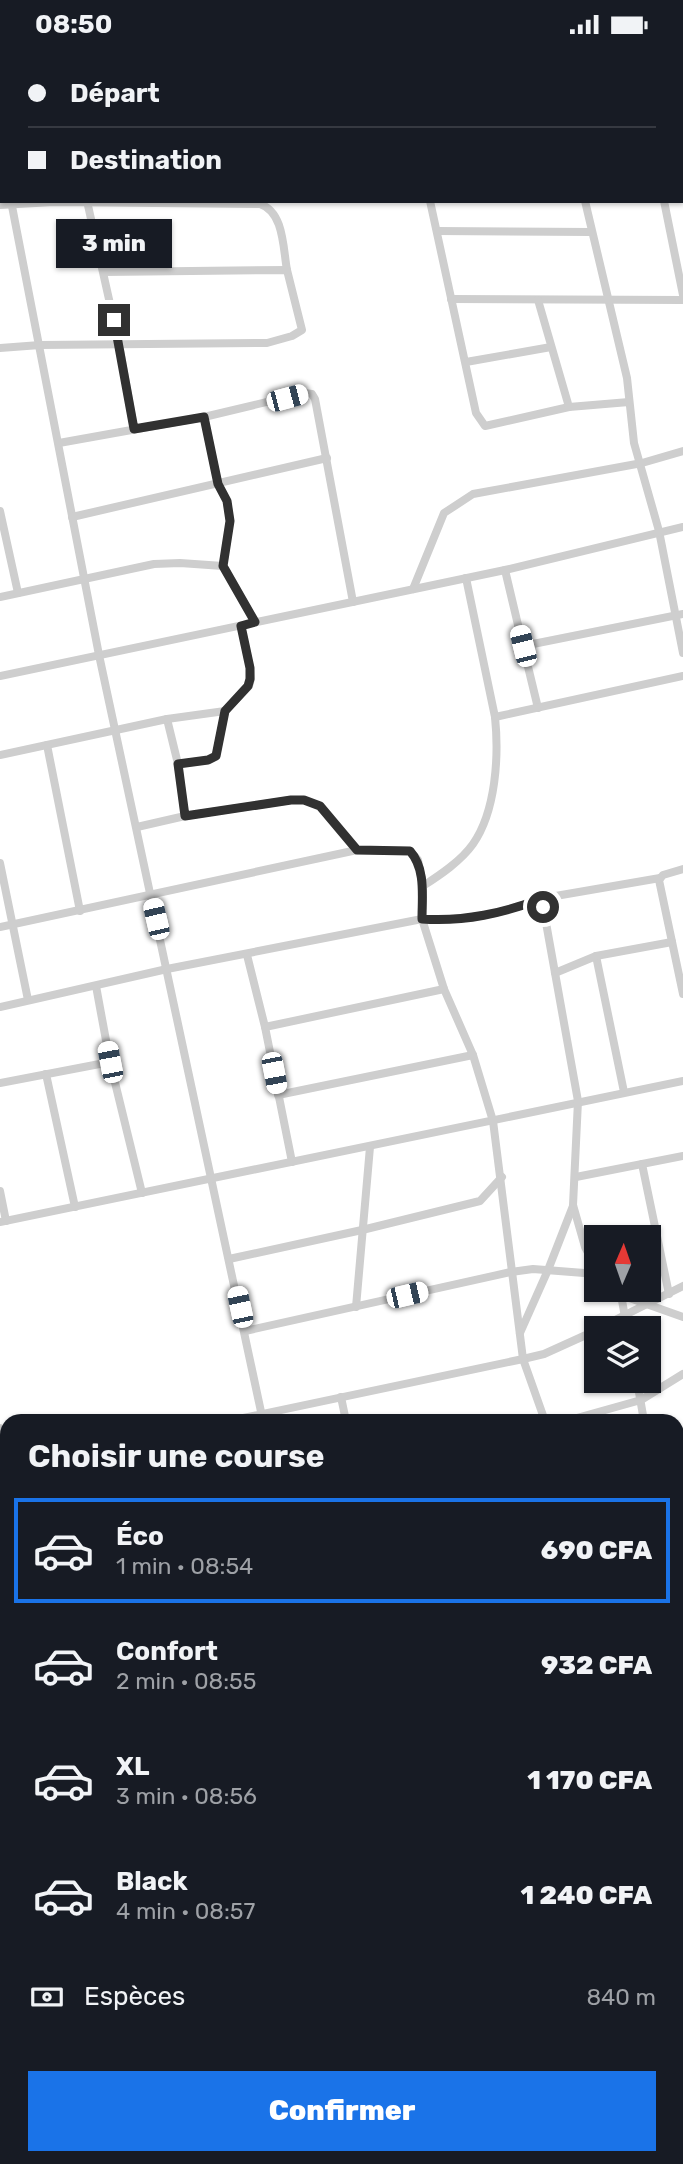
<!DOCTYPE html>
<html lang="fr">
<meta charset="utf-8">
<style>
:root{--surface:#171b24;--page:#20242c;--text:#f1f3f6;--muted:#9ea1a6;--line:#363941;--accent:#1a73e8}
body{margin:0;font-family:Rubik,sans-serif;background:var(--page);color:var(--text);height:100vh;display:flex;flex-direction:column;font-size:26px;white-space:nowrap}
*{box-sizing:border-box;margin:0}
p{font-size:23px;color:var(--muted)}
.icon{flex:none;width:38px;height:38px;fill:none;stroke:currentColor;stroke-width:2;stroke-linecap:round;stroke-linejoin:round}
.map{position:relative;flex:1;overflow:hidden}
.side{position:absolute;left:0px;top:1365px;width:684px;height:751px;display:flex;flex-direction:column;background:var(--surface);border-radius:21px 21px 0 0;box-shadow:0 2px 5px #0004}
.side>*{flex:none}
.guide{position:absolute;left:0px;top:0px;width:684px;height:154px;box-shadow:0 2px 5px #0004;display:grid;align-content:center;height:154px;padding:0 28px;background:var(--surface)}
.needle{width:46px;rotate:2deg}
.tools{position:absolute;left:584px;top:1176px;display:grid;gap:14px}
.tools a{display:grid;place-items:center;width:77px;height:77px;border-radius:0px;background:var(--surface);box-shadow:0 2px 5px #0004;font-size:35px}
.end{position:absolute;width:32px;height:32px;margin:-16px;border:9px solid #313131;background:#fff;box-shadow:0 0 0 4px #fff}
.from{border-radius:50%}
.bubble{position:absolute;height:49px;border-radius:0px;background:var(--surface);box-shadow:0 2px 5px #0004;font-size:23px;font-weight:800;line-height:49px;text-align:center}
.car{position:absolute;width:21px;height:42px;margin:-21px -10px;border-radius:9px;box-shadow:0 0 5px 2px #0007;background:linear-gradient(#fff 24%,#345 0 40%,#fff 0 76%,#345 0 86%,#fff 0)}
.guide b{display:flex;align-items:center;gap:24px;height:66px;font-size:26px}
.guide b+b{border-top:2px solid var(--line)}
.guide i{width:18px;height:18px;background:var(--text)}
ul{padding:0;list-style:none}
li{display:flex;align-items:center;gap:21px;height:105px;margin:0 14px 10px;padding:0 14px;border:4px solid transparent;border-radius:0px}
li div{flex:1}
li b{display:block;font-size:26px}
li em{font-style:normal;font-weight:800}
li.current{border-color:var(--accent)}
li>.icon{width:63px;height:63px;stroke-width:1.5}
h2{padding:0 28px;font-size:32px;line-height:84px}
.pay{display:flex;align-items:center;gap:18px;height:77px;padding:0 28px;font-size:26px}
.pay p{margin-inline-start:auto}
.primary-button{display:flex;gap:14px;margin-top:auto;padding:14px 28px}
.primary-button a{flex:1;height:80px;border-radius:0px;background:var(--accent);color:#fff;font-size:28px;font-weight:800;line-height:80px;text-align:center}
.status{display:flex;justify-content:space-between;align-items:center;height:49px;padding:0 35px;background:var(--surface);direction:ltr}
.status svg{height:19px;fill:currentColor}
.map>svg:first-child{display:block}
.lines{fill:none;stroke-linecap:round;stroke-linejoin:round}
.minor{stroke:#cecece;stroke-width:8}
.tertiary{stroke:#cecece;stroke-width:10}
.route{stroke:#313131;stroke-width:9}
</style>
<div class="status"><b>08:50</b><svg viewBox="0 0 49 12"><path d="M0 12V9h3v3zM5 12V6h3v6zM10 12V3h3v9zM15 12V0h3v12zM26 1h20v11H26zM47 4h2v5h-2z"/></svg></div>
<div class="map">
<svg width="683" height="2115" viewBox="0 0 683 2115">
<rect width="100%" height="100%" fill="#fff"/>
<g class="lines">
<!-- minor -->
<g class="minor">
<polyline points="52,0 53,2"/>
<polyline points="128,0 128,2"/>
<polyline points="558,0 558,2"/>
<polyline points="677,2 678,0"/>
<polyline points="682,51 683,51"/>
<polyline points="0,107 2,113"/>
<polyline points="11,152 99,606 263,1372"/>
<polyline points="87,152 119,295 134,380"/>
<polyline points="430,152 476,364 485,377 569,358"/>
<polyline points="585,152 627,329 634,394 659,482 683,604"/>
<polyline points="664,152 683,246"/>
<path d="M0,156L54,153L260,155C284,163 283,199 287,221"/>
<polyline points="437,182 591,183"/>
<polyline points="451,250 683,251"/>
<polyline points="538,251 569,358 629,353"/>
<polyline points="0,299 40,296 267,294 292,287 302,281 287,221 104,223"/>
<polyline points="466,313 551,298"/>
<polyline points="204,368 218,435 227,452 230,472 223,517 255,573"/>
<polyline points="59,394 204,368 304,344 312,345 315,350 353,553"/>
<polyline points="0,462 18,544"/>
<polyline points="72,468 327,409"/>
<polyline points="505,521 523,597 683,565"/>
<polyline points="466,529 495,668"/>
<polyline points="413,540 444,464 473,445 642,414 683,402"/>
<polyline points="0,548 154,515 180,514 223,517"/>
<polyline points="523,597 538,659"/>
<polyline points="0,627 505,521 683,478"/>
<polyline points="167,670 178,715 185,767"/>
<polyline points="47,696 80,862"/>
<polyline points="0,706 167,670 225,662 249,637 251,630 250,619 241,577"/>
<polyline points="178,715 208,711 216,707 225,662"/>
<polyline points="137,778 185,767 291,751 304,751 320,757 357,801"/>
<polyline points="0,814 28,951"/>
<polyline points="683,820 663,826 659,831 683,945"/>
<polyline points="544,849 660,829"/>
<polyline points="0,878 357,801 410,802 418,811 423,837"/>
<polyline points="247,906 265,978 292,1113"/>
<polyline points="596,907 624,1043"/>
<polyline points="555,924 596,907 672,893"/>
<polyline points="96,937 110,1013 142,1144"/>
<path d="M0,958L167,920L422,870L423,837C440,826 461,812 473,795C496,762 499,707 495,668L683,627"/>
<polyline points="265,978 444,940"/>
<polyline points="46,1025 75,1158"/>
<polyline points="0,1034 110,1013"/>
<polyline points="278,1046 473,1006"/>
<polyline points="642,1115 669,1245"/>
<polyline points="576,1128 683,1107"/>
<polyline points="0,1142 6,1172"/>
<polyline points="0,1173 683,1032"/>
<polyline points="229,1210 362,1181 480,1152 502,1128"/>
<polyline points="617,1241 621,1246 627,1279"/>
<polyline points="621,1246 683,1268"/>
<polyline points="356,1258 370,1098"/>
<polyline points="599,1279 683,1237"/>
<polyline points="245,1282 511,1223 533,1220 597,1225"/>
<polyline points="520,1284 548,1221 573,1157"/>
<polyline points="637,1332 644,1372"/>
<polyline points="341,1348 346,1372"/>
<polyline points="229,1372 523,1310 544,1305 597,1281"/>
<path d="M545,1372L523,1310L493,1072L473,1006L444,940L422,870C465,873 503,864 544,849L543,857L578,1052L573,1156L585,1198L597,1220"/>
<polyline points="566,1372 641,1351 683,1325"/>
<polyline points="677,1433 683,1432"/>
<polyline points="677,1512 683,1540"/>
<polyline points="0,1601 7,1600"/>
<polyline points="677,1651 683,1650"/>
<polyline points="0,1795 7,1793"/>
<polyline points="0,2017 7,2015"/>
<polyline points="677,2035 683,2058"/>
<polyline points="133,2109 133,2115"/>
<polyline points="199,2109 200,2115"/>
<polyline points="300,2109 301,2115"/>
<polyline points="404,2109 406,2115"/>
<polyline points="476,2109 478,2115"/>
<polyline points="557,2109 560,2115"/>
<polyline points="30,2115 61,2109"/>
</g>
<!-- tertiary -->
<g class="tertiary">
<polyline points="0,1380 7,1392"/>
<polyline points="0,1420 7,1418"/>
<polyline points="55,2109 55,2115"/>
</g>
</g>
<g class="lines">
<!-- route -->
<path class="route" d="M114,271L134,380L204,368L218,435L227,452L230,472L223,517L255,573L241,577L250,619V630L248,637L225,662L216,707L208,711L178,715L185,767L291,751H304L320,757L357,801L410,802C426,820 422,847 422,870C465,873 503,864 544,849L543,858"/>
</g>
</svg>
<div class="tools">
<a><svg class="needle" viewBox="-14 -14 28 28"><path d="M0-13l5 13h-10z" fill="#e53935"/><path d="M0 13l5-13h-10z" fill="#9ea1a6"/></svg></a>
<a><svg class="icon" aria-label="layers" viewBox="0 0 24 24"><path d="M12 4l9 5-9 5-9-5zM3 14l9 5 9-5"/></svg></a>
</div>
<i class="end from" style="left:543px;top:858px"></i>
<i class="end" style="left:114px;top:271px"></i>
<div class="bubble" style="left:56px;top:170px;width:116px">3 min</div>
<i class="car" style="left:287px;top:349px;rotate:75deg"></i>
<i class="car" style="left:523px;top:597px;rotate:346deg"></i>
<i class="car" style="left:156px;top:870px;rotate:347deg"></i>
<i class="car" style="left:110px;top:1013px;rotate:349deg"></i>
<i class="car" style="left:274px;top:1024px;rotate:169deg"></i>
<i class="car" style="left:407px;top:1246px;rotate:77deg"></i>
<i class="car" style="left:240px;top:1258px;rotate:348deg"></i>
<div class="guide">
<b><i class="from"></i>Départ</b>
<b><i></i>Destination</b>
</div>
<section class="side">
<h2>Choisir une course</h2>
<ul>
<li class="current"><svg class="icon" aria-label="car" viewBox="0 0 24 24"><path d="M5 17H2v-5l4-1 3-4h7l3 4 3 1v5h-3M9 17h6M6 11h13"/><circle cx="7" cy="17" r="2"/><circle cx="17" cy="17" r="2"/></svg><div><b>Éco</b><p>1 min · 08:54</p></div><em>690 CFA</em></li>
<li><svg class="icon" aria-label="car" viewBox="0 0 24 24"><path d="M5 17H2v-5l4-1 3-4h7l3 4 3 1v5h-3M9 17h6M6 11h13"/><circle cx="7" cy="17" r="2"/><circle cx="17" cy="17" r="2"/></svg><div><b>Confort</b><p>2 min · 08:55</p></div><em>932 CFA</em></li>
<li><svg class="icon" aria-label="car" viewBox="0 0 24 24"><path d="M5 17H2v-5l4-1 3-4h7l3 4 3 1v5h-3M9 17h6M6 11h13"/><circle cx="7" cy="17" r="2"/><circle cx="17" cy="17" r="2"/></svg><div><b>XL</b><p>3 min · 08:56</p></div><em>1 170 CFA</em></li>
<li><svg class="icon" aria-label="car" viewBox="0 0 24 24"><path d="M5 17H2v-5l4-1 3-4h7l3 4 3 1v5h-3M9 17h6M6 11h13"/><circle cx="7" cy="17" r="2"/><circle cx="17" cy="17" r="2"/></svg><div><b>Black</b><p>4 min · 08:57</p></div><em>1 240 CFA</em></li>
</ul>
<div class="pay"><svg class="icon" aria-label="cash" viewBox="0 0 24 24"><path d="M3 7h18v10H3z"/><circle cx="12" cy="12" r="2"/></svg>Espèces<p>840 m</p></div>
<div class="primary-button"><a>Confirmer</a></div>
</section>
</div>
